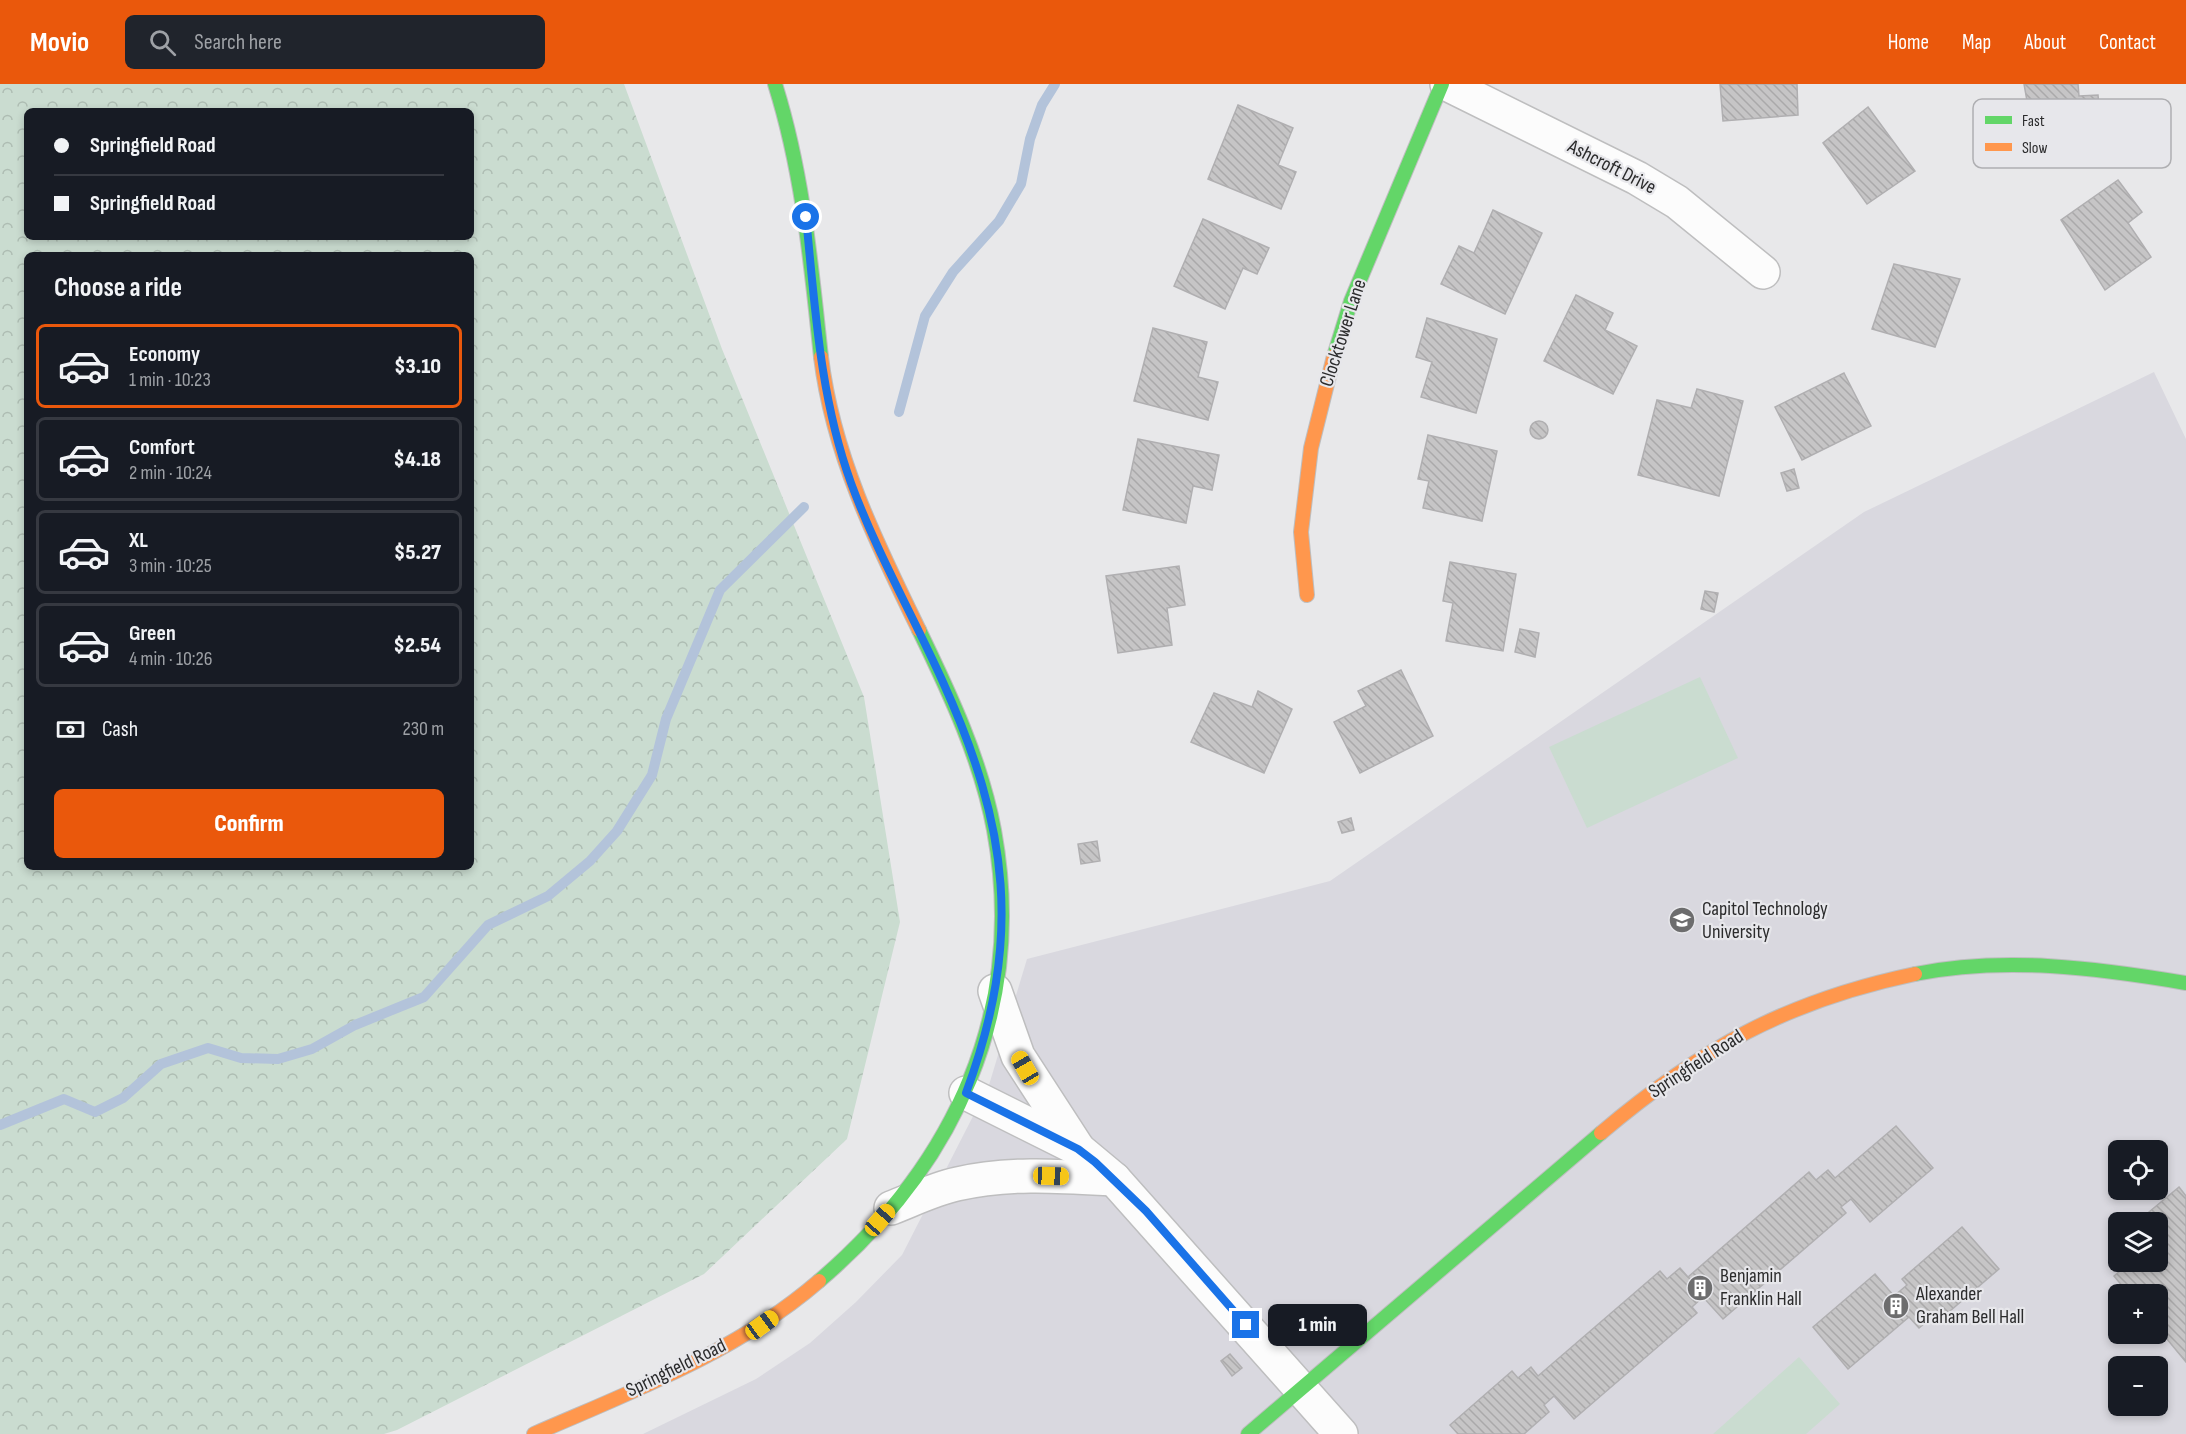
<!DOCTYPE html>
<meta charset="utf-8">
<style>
:root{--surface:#171b24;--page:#20242c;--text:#f1f3f6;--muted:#9ea1a6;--line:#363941;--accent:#ea580c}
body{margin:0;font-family:"Sofia Sans Condensed",sans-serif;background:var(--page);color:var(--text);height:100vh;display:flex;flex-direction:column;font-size:22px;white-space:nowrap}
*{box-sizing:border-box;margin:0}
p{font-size:20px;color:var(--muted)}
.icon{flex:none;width:33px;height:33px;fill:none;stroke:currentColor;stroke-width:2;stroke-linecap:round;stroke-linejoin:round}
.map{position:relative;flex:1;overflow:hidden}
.side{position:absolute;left:24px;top:168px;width:450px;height:618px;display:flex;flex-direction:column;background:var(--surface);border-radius:9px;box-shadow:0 3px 9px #0003}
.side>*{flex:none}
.banner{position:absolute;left:24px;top:24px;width:450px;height:132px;border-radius:9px;box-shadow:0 3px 9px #0003;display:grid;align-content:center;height:132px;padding:0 30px;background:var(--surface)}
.buttons{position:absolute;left:2108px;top:1056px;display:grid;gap:12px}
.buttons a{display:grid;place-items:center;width:60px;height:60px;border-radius:9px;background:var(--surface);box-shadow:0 3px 9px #0003;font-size:30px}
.end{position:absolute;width:27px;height:27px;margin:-14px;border:8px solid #1a73e8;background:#fff;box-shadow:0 0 0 3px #fff}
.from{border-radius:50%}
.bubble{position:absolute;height:42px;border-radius:9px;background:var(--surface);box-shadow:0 3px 9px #0003;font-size:20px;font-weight:800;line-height:42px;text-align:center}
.car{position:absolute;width:18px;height:36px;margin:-18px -9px;border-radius:8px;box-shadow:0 0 4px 2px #0007;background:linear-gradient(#f5c518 24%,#345 0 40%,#f5c518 0 76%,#345 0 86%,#f5c518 0)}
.banner b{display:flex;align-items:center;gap:21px;height:57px;font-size:22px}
.banner b+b{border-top:2px solid var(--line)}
.banner i{width:15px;height:15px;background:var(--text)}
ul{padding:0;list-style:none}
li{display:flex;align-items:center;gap:18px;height:84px;margin:0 12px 9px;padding:0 18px;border:3px solid var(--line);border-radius:9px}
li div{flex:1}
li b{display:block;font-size:22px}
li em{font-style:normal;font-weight:800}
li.current{border-color:var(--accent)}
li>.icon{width:54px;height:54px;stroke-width:1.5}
h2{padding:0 30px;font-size:27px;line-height:72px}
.pay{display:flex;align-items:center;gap:15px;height:66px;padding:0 30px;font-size:22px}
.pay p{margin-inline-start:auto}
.cta{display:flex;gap:12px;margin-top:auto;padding:12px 30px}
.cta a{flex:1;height:69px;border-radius:9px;background:var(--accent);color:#fff;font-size:24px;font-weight:800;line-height:69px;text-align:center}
header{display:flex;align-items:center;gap:36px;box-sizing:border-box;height:84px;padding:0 30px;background:var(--accent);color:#fff}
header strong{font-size:28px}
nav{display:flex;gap:33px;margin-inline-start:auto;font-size:21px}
.search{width:420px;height:54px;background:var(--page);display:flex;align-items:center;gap:15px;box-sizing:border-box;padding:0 21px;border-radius:9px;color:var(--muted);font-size:22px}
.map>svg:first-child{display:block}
.built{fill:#d9d8df;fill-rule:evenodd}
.green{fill:#cadcd0}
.forest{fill:url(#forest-crowns);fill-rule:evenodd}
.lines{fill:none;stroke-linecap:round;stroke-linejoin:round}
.stream{stroke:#b3c3da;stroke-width:10}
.building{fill:url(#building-back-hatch);stroke:#b0afb1;stroke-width:1.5}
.street-casing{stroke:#bebebf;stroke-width:36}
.fast-casing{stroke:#bebebf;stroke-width:16}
.slow-casing{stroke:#bebebf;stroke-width:16}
.street{stroke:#fcfcfc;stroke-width:33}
.fast{stroke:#63d668;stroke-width:14}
.slow{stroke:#ff974d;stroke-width:14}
.route{stroke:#1a73e8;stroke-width:8}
.labels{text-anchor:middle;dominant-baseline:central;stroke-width:4.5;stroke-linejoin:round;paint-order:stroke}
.street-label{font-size:20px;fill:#2b2b2c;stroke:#e7e7eb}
.poi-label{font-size:20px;fill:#2b2b2c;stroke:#e7e7eb;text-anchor:start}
.key{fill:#e7e7eb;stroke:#afafb2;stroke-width:1.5}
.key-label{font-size:16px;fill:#2b2b2c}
</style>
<header>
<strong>Movio</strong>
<div class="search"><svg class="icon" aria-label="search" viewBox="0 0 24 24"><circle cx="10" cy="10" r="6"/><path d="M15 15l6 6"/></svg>Search here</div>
<nav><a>Home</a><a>Map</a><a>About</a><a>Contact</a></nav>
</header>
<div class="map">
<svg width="2186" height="1350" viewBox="0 0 2186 1350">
<defs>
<pattern id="forest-crowns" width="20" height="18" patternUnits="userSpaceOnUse" patternTransform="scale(1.5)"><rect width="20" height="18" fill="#cadcd0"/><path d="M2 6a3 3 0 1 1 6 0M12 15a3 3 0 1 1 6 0" fill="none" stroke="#aebdb3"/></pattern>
<pattern id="building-back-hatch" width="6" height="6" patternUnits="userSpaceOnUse" patternTransform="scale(1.5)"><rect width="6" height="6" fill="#c6c5c6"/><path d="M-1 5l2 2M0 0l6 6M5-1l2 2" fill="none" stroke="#aaa9aa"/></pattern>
</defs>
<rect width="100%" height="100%" fill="#e8e8ea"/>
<!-- built -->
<path class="built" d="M2154,288L2186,355V1350H643L756,1295L810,1259L856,1218L902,1171L989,1001L1027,875L1330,797L1864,428ZM2118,1066H2157V1106H2118ZM2118,1138H2157V1178H2118ZM2118,1210H2157V1250H2118ZM2118,1282H2157V1322H2118Z"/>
<!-- green -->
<g class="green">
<polygon points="1700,593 1738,674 1587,744 1549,663"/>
<polygon points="1799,1273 1840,1320 1806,1350 1713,1350"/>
</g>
<!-- forest -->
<path class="forest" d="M0,0H624L722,265L864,613L900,838L847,1055L704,1190L397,1346L384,1350H0ZM27,27H471V153H27ZM27,171H471V783H27Z"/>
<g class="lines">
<!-- stream -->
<g class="stream">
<polyline points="899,328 925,232 953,188 999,137 1021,100 1030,55 1042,21 1055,0"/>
<polyline points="0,1041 64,1015 95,1028 123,1014 161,980 208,964 241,974 278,975 312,965 355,941 424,913 488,841 548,812 590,777 617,747 652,691 666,635 720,506 804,423"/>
</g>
</g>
<!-- building -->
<g class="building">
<polygon points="1720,0 1797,0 1798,31 1723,37"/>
<polygon points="2024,0 2078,0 2079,12 2098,11 2102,56 2036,68"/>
<polygon points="1238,21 1293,44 1278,81 1296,88 1281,125 1208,95"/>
<polygon points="1868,23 1915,87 1867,120 1823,59"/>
<polygon points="2118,96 2142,128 2128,139 2151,173 2105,206 2061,136"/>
<polygon points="1493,126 1542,149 1505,230 1441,200 1459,162 1474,169"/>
<polygon points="1203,135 1269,164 1257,190 1243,184 1225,225 1174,202"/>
<polygon points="1894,180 1960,195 1935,263 1872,245"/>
<polygon points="1576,211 1613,229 1605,246 1637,262 1613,310 1544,277"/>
<polygon points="1427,234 1497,255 1476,329 1421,313 1432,278 1416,273"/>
<polygon points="1153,244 1207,258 1198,293 1218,298 1208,336 1134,317"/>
<polygon points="1844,289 1871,342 1802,376 1775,323"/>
<polygon points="1697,305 1743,317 1719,412 1638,391 1657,316 1691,324"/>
<circle cx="1539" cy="346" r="9"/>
<polygon points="1428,351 1497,367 1482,437 1423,424 1429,397 1418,395"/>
<polygon points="1138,355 1219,371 1212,406 1193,402 1186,439 1123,426"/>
<polygon points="1794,385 1799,404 1787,407 1781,389"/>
<polygon points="1450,478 1516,490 1503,567 1446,557 1453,519 1443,517"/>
<polygon points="1179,482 1185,521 1167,524 1172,561 1118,569 1106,492"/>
<polygon points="1705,507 1718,509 1714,528 1701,525"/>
<polygon points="1520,545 1539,549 1535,573 1515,568"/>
<polygon points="1401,586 1433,652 1360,689 1334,638 1366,622 1358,607"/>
<polygon points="1258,607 1292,625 1264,689 1191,658 1214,609 1252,623"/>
<polygon points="1351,734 1354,746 1342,749 1338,738"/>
<polygon points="1097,757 1100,777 1081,780 1078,760"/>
<polygon points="1896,1042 1933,1084 1870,1138 1851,1115 1841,1123 1846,1129 1723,1235 1703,1213 1692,1223 1697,1229 1574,1335 1554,1312 1544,1321 1549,1328 1524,1350 1458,1350 1450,1341 1512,1287 1518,1294 1531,1283 1538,1292 1660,1187 1667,1195 1680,1184 1688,1193 1809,1088 1816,1096 1828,1086 1835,1094"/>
<polygon points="2179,1103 2186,1112 2186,1278 2157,1243 2157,1210 2129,1210 2114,1192 2131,1178 2157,1178 2157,1138 2137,1138"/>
<polygon points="1962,1143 1999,1185 1936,1239 1931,1234 1919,1244 1909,1233 1848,1285 1813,1243 1875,1190 1894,1212 1907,1201 1902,1195"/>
<polygon points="1230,1270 1242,1284 1232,1292 1221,1277"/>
</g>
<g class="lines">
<defs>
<g id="street">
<polyline points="1447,0 1637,94 1677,118 1763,188"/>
<polyline points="995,907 1018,972 1077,1063"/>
<polyline points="966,1009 1078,1065 1114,1095 1341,1350"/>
<path d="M891,1124C912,1116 934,1105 957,1100C1009,1088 1061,1092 1114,1095"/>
</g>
<g id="fast">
<path d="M775,0C803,89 811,180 821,273"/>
<polyline points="1334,272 1351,217 1442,0"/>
<path d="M1915,890C2004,872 2097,884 2186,899"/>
<path d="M819,1197C955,1081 1027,926 994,746C981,676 950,610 919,546"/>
<polyline points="1248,1350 1601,1049"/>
</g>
<g id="slow">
<path d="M821,273C833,371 876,458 919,546"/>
<polyline points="1307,511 1301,448 1311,364 1334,272"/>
<path d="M1601,1049C1700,965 1786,917 1915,890"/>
<path d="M534,1350C633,1307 737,1268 819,1197"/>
</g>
</defs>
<!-- street casing -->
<use href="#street" class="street-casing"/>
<!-- fast casing -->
<use href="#fast" class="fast-casing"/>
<!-- slow casing -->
<use href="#slow" class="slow-casing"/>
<!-- street -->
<use href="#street" class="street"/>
<!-- fast -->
<use href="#fast" class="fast"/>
<!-- slow -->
<use href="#slow" class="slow"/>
</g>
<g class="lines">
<!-- route -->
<path class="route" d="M806,133C815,223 820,314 851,399C876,467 912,530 942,596C1009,743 1023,855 966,1009L1078,1065L1095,1078L1146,1127L1246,1241"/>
</g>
<!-- icons -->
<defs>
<symbol id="university-disc" viewBox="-11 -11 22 22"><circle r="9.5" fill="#6d6d6e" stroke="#e7e7eb"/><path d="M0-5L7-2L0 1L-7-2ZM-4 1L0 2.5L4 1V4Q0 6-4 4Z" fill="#fff"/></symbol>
<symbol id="building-disc" viewBox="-11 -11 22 22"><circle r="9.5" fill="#6d6d6e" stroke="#e7e7eb"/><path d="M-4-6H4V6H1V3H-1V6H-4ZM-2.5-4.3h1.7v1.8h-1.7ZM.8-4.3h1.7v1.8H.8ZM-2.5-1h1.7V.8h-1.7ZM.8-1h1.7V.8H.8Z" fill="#fff"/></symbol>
</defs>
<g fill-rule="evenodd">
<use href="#university-disc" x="1667" y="821" width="30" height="30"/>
<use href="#building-disc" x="1685" y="1189" width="30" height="30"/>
<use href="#building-disc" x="1881" y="1207" width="30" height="30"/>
</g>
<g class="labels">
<!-- street labels -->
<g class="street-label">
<text transform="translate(1612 83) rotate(27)">Ashcroft Drive</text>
<text transform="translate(1343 249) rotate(-72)">Clocktower Lane</text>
<text transform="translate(1696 980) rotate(-33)">Springfield Road</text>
<text transform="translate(676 1284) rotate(-26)">Springfield Road</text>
</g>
<!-- poi labels -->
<g class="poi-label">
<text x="1702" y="825">Capitol Technology<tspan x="1702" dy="23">University</tspan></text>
<text x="1720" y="1192">Benjamin<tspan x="1720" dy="23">Franklin Hall</tspan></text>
<text x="1916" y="1210">Alexander<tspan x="1916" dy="23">Graham Bell Hall</tspan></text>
</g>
</g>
<!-- legend -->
<rect x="1973" y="15" width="198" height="69" rx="9" class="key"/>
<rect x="1985" y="32" width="27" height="8" fill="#63d668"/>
<rect x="1985" y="59" width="27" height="8" fill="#ff974d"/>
<g class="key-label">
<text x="2022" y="42">Fast</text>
<text x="2022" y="69">Slow</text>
</g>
</svg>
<div class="buttons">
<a><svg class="icon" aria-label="locate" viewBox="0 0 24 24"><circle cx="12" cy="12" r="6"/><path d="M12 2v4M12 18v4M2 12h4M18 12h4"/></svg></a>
<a><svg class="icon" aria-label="layers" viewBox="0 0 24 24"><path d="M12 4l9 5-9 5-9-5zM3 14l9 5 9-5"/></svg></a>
<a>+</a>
<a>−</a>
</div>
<i class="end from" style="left:806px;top:133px"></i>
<i class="end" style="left:1246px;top:1241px"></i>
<div class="bubble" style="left:1268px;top:1220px;width:99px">1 min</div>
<i class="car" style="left:1025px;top:984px;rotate:330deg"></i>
<i class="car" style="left:1051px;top:1092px;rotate:92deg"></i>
<i class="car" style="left:880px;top:1136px;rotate:41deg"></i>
<i class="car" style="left:762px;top:1241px;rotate:54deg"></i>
<div class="banner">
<b><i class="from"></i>Springfield Road</b>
<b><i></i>Springfield Road</b>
</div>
<section class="side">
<h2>Choose a ride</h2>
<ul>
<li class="current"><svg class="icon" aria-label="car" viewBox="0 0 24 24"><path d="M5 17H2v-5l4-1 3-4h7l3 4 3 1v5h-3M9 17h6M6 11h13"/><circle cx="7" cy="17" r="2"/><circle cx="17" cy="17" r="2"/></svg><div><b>Economy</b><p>1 min · 10:23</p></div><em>$3.10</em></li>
<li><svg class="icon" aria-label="car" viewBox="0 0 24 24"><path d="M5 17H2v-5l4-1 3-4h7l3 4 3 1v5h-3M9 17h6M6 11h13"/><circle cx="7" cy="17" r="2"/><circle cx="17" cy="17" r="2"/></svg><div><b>Comfort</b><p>2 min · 10:24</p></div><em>$4.18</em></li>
<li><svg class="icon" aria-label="car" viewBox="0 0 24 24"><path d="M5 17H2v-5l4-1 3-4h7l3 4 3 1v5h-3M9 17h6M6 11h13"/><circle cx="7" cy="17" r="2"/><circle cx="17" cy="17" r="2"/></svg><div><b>XL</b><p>3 min · 10:25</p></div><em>$5.27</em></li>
<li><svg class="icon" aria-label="car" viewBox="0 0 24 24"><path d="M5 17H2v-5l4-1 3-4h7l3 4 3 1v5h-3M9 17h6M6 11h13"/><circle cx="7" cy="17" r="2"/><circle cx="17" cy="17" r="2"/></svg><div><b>Green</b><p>4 min · 10:26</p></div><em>$2.54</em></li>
</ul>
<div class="pay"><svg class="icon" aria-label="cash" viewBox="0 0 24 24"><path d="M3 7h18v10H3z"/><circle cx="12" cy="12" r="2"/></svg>Cash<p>230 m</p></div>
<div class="cta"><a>Confirm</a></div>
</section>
</div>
